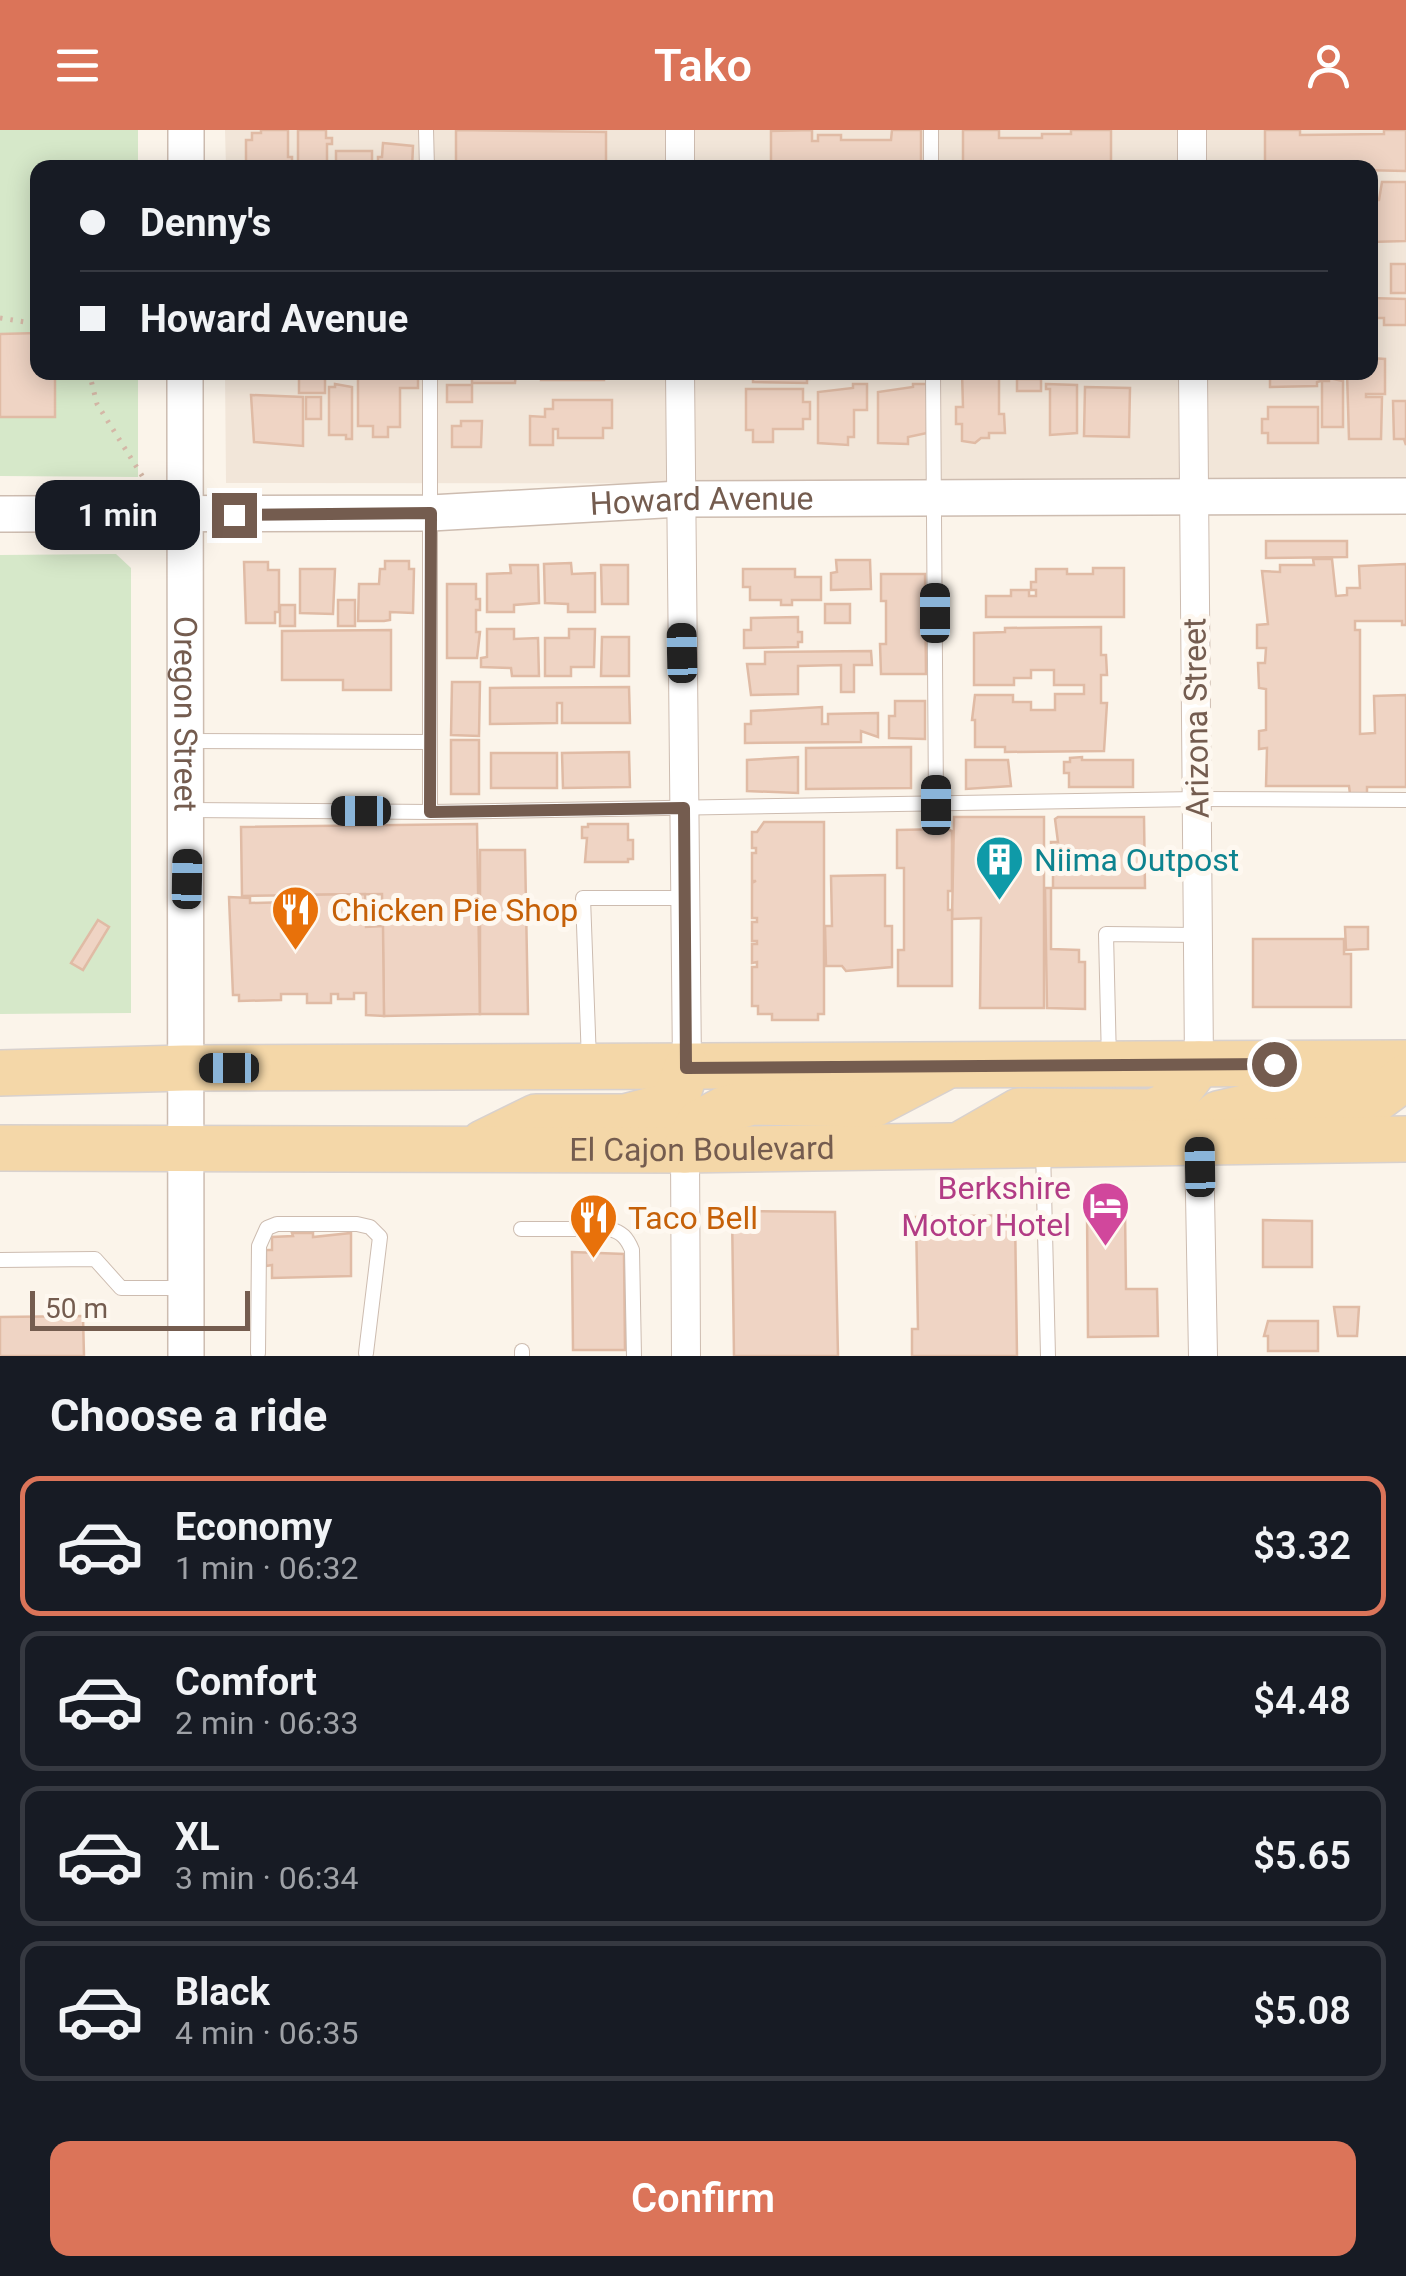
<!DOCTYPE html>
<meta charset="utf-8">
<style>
:root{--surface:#171b24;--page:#242831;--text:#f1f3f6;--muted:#9ea1a6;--line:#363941;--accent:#db7459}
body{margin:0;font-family:Roboto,sans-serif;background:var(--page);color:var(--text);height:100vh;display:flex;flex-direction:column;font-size:38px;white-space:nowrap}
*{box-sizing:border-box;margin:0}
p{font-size:32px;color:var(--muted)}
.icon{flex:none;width:55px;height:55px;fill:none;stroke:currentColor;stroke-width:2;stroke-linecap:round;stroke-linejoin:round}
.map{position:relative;height:1226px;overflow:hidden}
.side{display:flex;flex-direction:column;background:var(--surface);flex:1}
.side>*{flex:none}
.top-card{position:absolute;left:30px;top:30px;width:1348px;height:220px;border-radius:20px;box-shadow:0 5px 25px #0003;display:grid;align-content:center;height:220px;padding:0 50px;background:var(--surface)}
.scale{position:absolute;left:30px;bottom:25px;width:220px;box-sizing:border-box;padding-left:10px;border:5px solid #745c4f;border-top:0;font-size:28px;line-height:35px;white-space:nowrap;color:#745c4f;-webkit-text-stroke:8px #fef8f0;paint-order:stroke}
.end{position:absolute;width:45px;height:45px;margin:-22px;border:12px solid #745c4f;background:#fff;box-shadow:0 0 0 5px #fff}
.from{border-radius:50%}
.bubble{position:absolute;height:70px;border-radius:20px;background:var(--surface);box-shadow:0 5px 25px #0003;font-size:32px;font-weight:600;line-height:70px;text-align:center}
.car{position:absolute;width:30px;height:60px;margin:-30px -15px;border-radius:12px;box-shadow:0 0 8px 2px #0007;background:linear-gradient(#222 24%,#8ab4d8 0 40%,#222 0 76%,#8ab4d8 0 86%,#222 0)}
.top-card b{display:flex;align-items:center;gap:35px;height:95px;font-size:38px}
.top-card b+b{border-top:2px solid var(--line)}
.top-card i{width:25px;height:25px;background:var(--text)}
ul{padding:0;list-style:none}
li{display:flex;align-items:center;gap:30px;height:140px;margin:0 20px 15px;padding:0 30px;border:5px solid var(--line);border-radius:20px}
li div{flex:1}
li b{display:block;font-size:38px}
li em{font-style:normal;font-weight:600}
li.active{border-color:var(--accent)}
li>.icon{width:90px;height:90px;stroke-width:1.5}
h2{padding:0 50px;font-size:45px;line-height:120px}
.button{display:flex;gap:20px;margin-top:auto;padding:20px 50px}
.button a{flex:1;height:115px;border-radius:20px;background:var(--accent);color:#fff;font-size:40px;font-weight:600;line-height:115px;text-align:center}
header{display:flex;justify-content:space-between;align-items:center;height:130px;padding:0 50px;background:var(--accent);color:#fff;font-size:45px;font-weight:600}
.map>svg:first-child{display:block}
.residential{fill:#f2e6d9}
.green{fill:#d6e8c9}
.building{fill:#efd4c4;stroke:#e0bba5;stroke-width:2.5}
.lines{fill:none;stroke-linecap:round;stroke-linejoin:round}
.service-casing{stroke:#cdbcb0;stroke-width:16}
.minor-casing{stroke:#cdbcb0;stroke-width:30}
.tertiary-casing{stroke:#cdbcb0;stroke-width:38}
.primary-casing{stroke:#d8d1ce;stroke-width:48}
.path{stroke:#d4b7a6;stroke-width:5;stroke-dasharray:2.5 8;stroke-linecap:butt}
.service{stroke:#fff;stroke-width:14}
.minor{stroke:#fff;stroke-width:28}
.tertiary{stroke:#fff;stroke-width:35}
.primary{stroke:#f4d7a8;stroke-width:45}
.route{stroke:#745c4f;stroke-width:12}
.labels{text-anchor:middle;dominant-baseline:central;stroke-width:10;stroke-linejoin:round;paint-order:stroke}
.street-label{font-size:32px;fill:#745c4f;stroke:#fef8f0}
.culture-label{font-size:32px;fill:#0d838f;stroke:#fef8f0;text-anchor:start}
.food-label{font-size:32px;fill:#c56008;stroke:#fef8f0;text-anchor:start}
.hotel-label{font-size:32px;fill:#b23c85;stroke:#fef8f0;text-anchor:end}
</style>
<header><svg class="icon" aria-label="menu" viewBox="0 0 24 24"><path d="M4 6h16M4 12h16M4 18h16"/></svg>Tako<svg class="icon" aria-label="person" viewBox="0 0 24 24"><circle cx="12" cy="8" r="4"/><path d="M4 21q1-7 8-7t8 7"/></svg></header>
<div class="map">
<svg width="1406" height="1226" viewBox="0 0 1406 1226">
<rect width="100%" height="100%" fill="#fbf4ea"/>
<!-- residential -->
<polygon class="residential" points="225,0 1406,0 1406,354 226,353 225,243 1370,242 1370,38 226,38"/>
<!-- green -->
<g class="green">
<polygon points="0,0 138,0 138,37 38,38 38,242 138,243 138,347 0,346"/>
<polygon points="116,424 131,438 131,883 0,884 0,425"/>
</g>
<!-- building -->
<g class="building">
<polygon points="261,0 288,0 288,27 292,27 292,38 246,38 246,10 252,10 252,3 261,3"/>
<polygon points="298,0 326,0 326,8 332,8 332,14 327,14 327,37 334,38 298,38"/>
<polygon points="456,0 606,2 606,38 456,38"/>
<polygon points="812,0 812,11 818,11 818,5 841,5 841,10 891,10 892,0 921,0 921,38 771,38 771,1"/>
<polygon points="963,0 999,0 999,8 1042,8 1042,4 1071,4 1071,0 1111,0 1111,38 963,38"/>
<polygon points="1265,0 1300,0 1300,5 1384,4 1384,0 1406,0 1406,41 1265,38"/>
<polygon points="383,13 413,16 412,38 383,38 383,34 378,34 378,27 382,27"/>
<rect x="336" y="21" width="36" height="17"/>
<polygon points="1382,52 1406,52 1406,111 1370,112 1370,70 1379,70"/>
<rect x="1391" y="134" width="15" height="29"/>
<polygon points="1370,168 1406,169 1406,195 1384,195 1384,188 1370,188"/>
<polygon points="38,203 38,242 55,242 55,287 0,287 0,204"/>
<polygon points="1370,228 1385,229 1385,264 1366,264 1366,267 1382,267 1381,309 1349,309 1347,242 1370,242"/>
<polygon points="472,242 516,242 515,253 472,253"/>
<rect x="541" y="242" width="63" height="8"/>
<polygon points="743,242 844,242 844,247 807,249 807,253 753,252 753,244"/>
<polygon points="962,242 999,242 999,284 1004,284 1005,303 989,303 989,308 981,308 975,313 962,311 962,294 956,294 956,277 963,277"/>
<polygon points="1262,242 1325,242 1325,250 1317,252 1317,256 1270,257 1270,248 1262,248"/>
<rect x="299" y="243" width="26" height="20"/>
<polygon points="418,245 418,258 400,258 400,297 388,297 388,307 373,307 373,296 358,296 358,246"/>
<polygon points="1329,248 1343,251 1343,297 1322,297 1322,251 1329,251"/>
<rect x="1017" y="249" width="24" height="12"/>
<polygon points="335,254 352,257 352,309 346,309 346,305 329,305 329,257 335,257"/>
<polygon points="853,254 867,254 867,280 854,280 854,307 848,307 848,315 818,313 818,262 853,258"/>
<polygon points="913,254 927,254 927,303 908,307 908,314 878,313 878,262 913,257"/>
<polygon points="1046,254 1077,255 1077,303 1050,305 1050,259 1046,259"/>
<rect x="447" y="255" width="25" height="17"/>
<polygon points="1085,257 1130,258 1129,307 1084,306"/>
<polygon points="746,259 803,259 803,272 810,272 810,289 803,289 803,299 773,299 773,312 753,312 753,300 746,300"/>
<polygon points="251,265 303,267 303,316 254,312"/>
<rect x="306" y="267" width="15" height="22"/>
<polygon points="553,270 612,270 612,298 603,298 603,308 558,308 558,299 553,299 553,315 530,315 530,286 545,287 545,279 553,279"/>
<polygon points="1393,271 1406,271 1406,315 1404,309 1394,309"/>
<polygon points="1268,277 1318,277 1318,313 1268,313 1268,303 1262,303 1262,289 1268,289"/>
<polygon points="461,291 482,291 481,317 452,317 452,296 461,296"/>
<polygon points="1266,411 1347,411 1347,427 1266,428"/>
<polygon points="1313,429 1332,429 1336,466 1347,465 1347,458 1360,458 1359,436 1406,434 1406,495 1402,495 1402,491 1355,491 1355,500 1360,500 1360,604 1375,603 1374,566 1406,565 1406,657 1367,657 1367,663 1350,664 1349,656 1266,656 1267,618 1259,619 1259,601 1266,600 1266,559 1259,558 1258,533 1265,533 1266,518 1257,518 1257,495 1268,494 1262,441 1280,442 1280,435 1314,435"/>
<polygon points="836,430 870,430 871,459 831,460 831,443 837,442"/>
<polygon points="385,431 409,431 409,439 414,439 413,483 390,482 390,490 384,491 358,491 359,454 379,454 380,439 385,439"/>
<polygon points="244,432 268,432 268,440 279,440 279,482 275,482 275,493 246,493"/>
<polygon points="571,433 572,444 595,443 595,482 568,482 568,474 545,473 544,434"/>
<polygon points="510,435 538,435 539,473 514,475 514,482 487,482 487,444 511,443"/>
<polygon points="601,435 628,435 628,474 602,474"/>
<polygon points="1093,438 1124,438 1124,487 986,487 986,466 1011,466 1011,460 1029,460 1029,466 1036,466 1036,460 1031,460 1031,452 1036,452 1036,439 1067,439 1067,444 1093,444"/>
<polygon points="300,439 335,439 333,484 300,483"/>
<polygon points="743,439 795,439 795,447 821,447 821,470 792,470 792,475 781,475 781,470 750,470 750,457 743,457"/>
<polygon points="881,444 925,444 926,544 881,544 880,514 886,514 886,471 881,471"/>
<polygon points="447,454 476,454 476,469 480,469 480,480 476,480 476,502 480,502 477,528 447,528"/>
<rect x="338" y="470" width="17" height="26"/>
<rect x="825" y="474" width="25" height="19"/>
<rect x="280" y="475" width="15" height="21"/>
<polygon points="798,487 798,502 802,502 802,512 798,512 798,517 744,518 744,500 751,500 751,488"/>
<polygon points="1101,497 1101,525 1106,525 1107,545 1101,545 1101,573 1107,573 1104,621 1005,622 1005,617 975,617 975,590 972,590 975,565 1013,565 1013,572 1031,572 1031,580 1055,580 1055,564 1084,564 1084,555 1054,555 1054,540 1031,540 1031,548 1014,548 1014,555 974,555 974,503 1005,502 1005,498"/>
<polygon points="487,499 514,499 514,509 538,508 539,546 512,546 511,538 481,537 481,528 487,527"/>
<polygon points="569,499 595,499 594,537 571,537 571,546 545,546 545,508 569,508"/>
<polygon points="391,500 391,560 343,560 343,550 282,550 282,501"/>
<polygon points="602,507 629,507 629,546 601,546"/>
<polygon points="871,521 872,535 854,535 854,562 841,562 841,535 798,536 798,564 751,565 747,534 765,534 765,522"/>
<polygon points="452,552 480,552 479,606 451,605"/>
<polygon points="629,557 630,593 562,593 562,573 557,573 557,593 490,594 490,558"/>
<polygon points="895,571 925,571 925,609 889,608 889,586 895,586"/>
<polygon points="822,577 822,594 828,594 828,584 878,583 878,607 861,601 861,612 745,613 745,594 751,594 751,581"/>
<rect x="451" y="610" width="28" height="54"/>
<polygon points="911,617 911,658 806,659 806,618"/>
<polygon points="629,622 630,657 563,658 562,623"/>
<rect x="491" y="623" width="66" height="35"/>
<polygon points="798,627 798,663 747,661 747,630"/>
<polygon points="1082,627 1082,630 1133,630 1133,657 1069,657 1069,643 1064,643 1064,632 1070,632 1070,628"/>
<polygon points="966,630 1008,630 1011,656 966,659"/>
<polygon points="954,687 1044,687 1044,878 980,878 981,788 952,789"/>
<polygon points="1058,687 1144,687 1145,758 1053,758 1053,744 1058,744 1058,740 1051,740 1051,712 1058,712 1055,689"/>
<polygon points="764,692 824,692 824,884 818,884 818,890 772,890 772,884 758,884 758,876 752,876 752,837 757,837 757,832 752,833 752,814 757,814 757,811 752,811 752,792 757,792 757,788 752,788 752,753 756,751 752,751 752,723 756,723 756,718 752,718 752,702 757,702"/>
<polygon points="477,694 480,884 384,886 382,764 242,766 241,697"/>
<polygon points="588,694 628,694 628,710 633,710 633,729 628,729 628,732 585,732 587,708 582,708 582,697 588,697"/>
<polygon points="947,699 952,701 952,761 948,761 948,780 952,780 952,856 898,856 898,820 904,820 904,738 897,738 897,700"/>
<polygon points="480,720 525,720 528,884 480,884"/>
<polygon points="885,745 885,796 892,796 892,837 846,841 842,836 826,836 825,796 832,796 831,746"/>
<polygon points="1045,758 1051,758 1051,819 1079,820 1079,832 1085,832 1085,879 1047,878"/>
<polygon points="365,764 366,797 383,796 384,886 366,885 366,863 354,863 354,869 338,869 338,864 331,864 331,873 307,873 307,864 281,864 281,870 239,871 239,865 233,865 229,767 250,768 250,773 293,772 293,765"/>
<polygon points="98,790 109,797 83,840 71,833"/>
<polygon points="1345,797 1368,797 1368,819 1346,820"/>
<polygon points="1253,809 1344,809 1344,824 1351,824 1351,877 1253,877"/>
<polygon points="1087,1080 1125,1080 1126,1159 1157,1159 1158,1206 1088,1207"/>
<polygon points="732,1081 835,1082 838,1226 734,1226"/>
<polygon points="1015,1085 1017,1226 912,1226 912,1199 918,1199 916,1087"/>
<polygon points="1263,1090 1312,1091 1312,1137 1263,1137"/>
<polygon points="292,1103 313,1103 313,1107 351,1103 351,1146 272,1148 272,1135 266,1136 266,1120 272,1120 272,1107 293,1106"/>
<polygon points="572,1122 624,1124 625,1220 573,1220"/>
<polygon points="1334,1177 1359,1177 1357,1206 1338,1206"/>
<polygon points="83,1186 84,1226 0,1226 0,1187"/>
<polygon points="1268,1191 1318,1191 1318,1221 1268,1221 1268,1206 1264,1206"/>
</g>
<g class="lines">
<defs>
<g id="service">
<polyline points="426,0 427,38"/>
<polyline points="931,38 931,0"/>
<polyline points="933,242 936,675"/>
<polyline points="188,611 430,612"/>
<polyline points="188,680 430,682 430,242"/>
<polyline points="430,682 1197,669 1406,670"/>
<polyline points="589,931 583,768 685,768"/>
<polyline points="1109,931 1106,804 1198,805"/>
<polyline points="1043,1019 1048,1226"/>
<path d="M521,1099H609C622,1102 627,1108 632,1120L634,1226"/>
<polyline points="0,1130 95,1129 121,1158 185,1158"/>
<polyline points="522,1221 522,1226"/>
<polyline points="258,1223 259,1116 267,1098 277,1094 357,1094 370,1097 380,1107 366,1223"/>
</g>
<g id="minor">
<polyline points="680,0 680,38"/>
<polyline points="1192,0 1192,38"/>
<polyline points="680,242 687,937"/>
<polyline points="1193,242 1199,934"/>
<polyline points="1199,1011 1203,1226"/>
<polyline points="685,1020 686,1226"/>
</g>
<g id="tertiary">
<polyline points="186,38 186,0"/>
<path id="s1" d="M185,242L186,1226"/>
<path id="s2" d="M0,384L431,383L680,369L1406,366"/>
</g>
<g id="primary">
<polyline points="0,943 184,938 1406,933"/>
<polyline points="1199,1011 1205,996 1218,984 1279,970 1375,970 1406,947"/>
<polyline points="965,1012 1019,981 1151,982 1167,976 1199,934"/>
<polyline points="483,1013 536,987 625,987 667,976 677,966 687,937"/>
<path id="s3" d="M0,1018L685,1020L1406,1009"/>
<polyline points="685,1020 699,993 723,980 752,972 874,974 941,939"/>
</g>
</defs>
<!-- service casing -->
<use href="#service" class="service-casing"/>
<!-- minor casing -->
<use href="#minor" class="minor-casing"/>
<!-- tertiary casing -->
<use href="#tertiary" class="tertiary-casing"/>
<!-- primary casing -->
<use href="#primary" class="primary-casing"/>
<!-- path -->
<g class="path">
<polyline points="0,188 38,194"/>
<polyline points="89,242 97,274 146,352"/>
</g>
<!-- service -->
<use href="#service" class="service"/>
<!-- minor -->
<use href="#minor" class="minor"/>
<!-- tertiary -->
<use href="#tertiary" class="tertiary"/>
<!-- primary -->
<use href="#primary" class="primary"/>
</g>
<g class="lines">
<!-- route -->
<polyline class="route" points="234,385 431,383 430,682 684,678 686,938 1274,934"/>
</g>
<!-- icons -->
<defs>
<symbol id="building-pin" viewBox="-11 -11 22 30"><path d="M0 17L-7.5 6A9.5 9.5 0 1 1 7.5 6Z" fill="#0f9aa8" stroke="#fef8f0"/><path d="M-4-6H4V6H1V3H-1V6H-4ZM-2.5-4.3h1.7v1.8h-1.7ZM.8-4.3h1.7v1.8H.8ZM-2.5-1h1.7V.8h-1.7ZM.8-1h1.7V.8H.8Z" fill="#fff"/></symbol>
<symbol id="restaurant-pin" viewBox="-11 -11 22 30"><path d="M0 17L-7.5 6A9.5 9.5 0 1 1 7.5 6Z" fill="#e8710a" stroke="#fef8f0"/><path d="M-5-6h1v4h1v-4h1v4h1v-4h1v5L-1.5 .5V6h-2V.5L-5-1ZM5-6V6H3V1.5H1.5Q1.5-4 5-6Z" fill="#fff"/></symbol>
<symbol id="hotel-pin" viewBox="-11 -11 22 30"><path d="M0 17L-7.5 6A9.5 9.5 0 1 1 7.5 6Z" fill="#d1479c" stroke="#fef8f0"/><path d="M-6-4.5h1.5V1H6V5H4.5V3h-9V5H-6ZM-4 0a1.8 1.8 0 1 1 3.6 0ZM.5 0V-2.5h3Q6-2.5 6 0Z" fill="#fff"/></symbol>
</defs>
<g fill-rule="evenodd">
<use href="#building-pin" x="972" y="702" width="55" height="75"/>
<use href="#restaurant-pin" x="268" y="752" width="55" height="75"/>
<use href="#hotel-pin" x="1078" y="1048" width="55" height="75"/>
<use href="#restaurant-pin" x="566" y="1060" width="55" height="75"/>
</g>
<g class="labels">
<!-- street labels -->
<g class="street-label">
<text stroke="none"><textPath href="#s2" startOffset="702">Howard Avenue</textPath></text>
<text stroke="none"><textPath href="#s1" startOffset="342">Oregon Street</textPath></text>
<text transform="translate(1196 588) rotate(-91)">Arizona Street</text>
<text stroke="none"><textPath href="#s3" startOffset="702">El Cajon Boulevard</textPath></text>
</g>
<!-- culture labels -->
<g class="culture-label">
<text x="1034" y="730">Niima Outpost</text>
</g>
<!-- food labels -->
<g class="food-label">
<text x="331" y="780">Chicken Pie Shop</text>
<text x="628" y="1088">Taco Bell</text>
</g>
<!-- hotel labels -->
<g class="hotel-label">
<text x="1071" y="1058">Berkshire<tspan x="1071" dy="37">Motor Hotel</tspan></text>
</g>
</g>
</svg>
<div class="scale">50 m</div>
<i class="end from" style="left:1274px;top:934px"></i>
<i class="end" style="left:234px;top:385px"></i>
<div class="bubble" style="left:35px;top:350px;width:165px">1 min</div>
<i class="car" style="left:935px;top:483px;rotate:0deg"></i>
<i class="car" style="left:682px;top:523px;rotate:359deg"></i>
<i class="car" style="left:936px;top:675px;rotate:0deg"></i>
<i class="car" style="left:361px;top:681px;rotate:270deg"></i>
<i class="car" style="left:187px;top:749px;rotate:1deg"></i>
<i class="car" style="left:229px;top:938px;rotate:270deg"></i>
<i class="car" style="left:1200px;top:1037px;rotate:359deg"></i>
<div class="top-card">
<b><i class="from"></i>Denny's</b>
<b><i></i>Howard Avenue</b>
</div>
</div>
<section class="side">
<h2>Choose a ride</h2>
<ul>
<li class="active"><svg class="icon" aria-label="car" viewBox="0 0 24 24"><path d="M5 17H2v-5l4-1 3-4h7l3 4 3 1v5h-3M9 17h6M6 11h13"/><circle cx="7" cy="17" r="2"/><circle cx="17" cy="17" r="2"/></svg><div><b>Economy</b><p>1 min · 06:32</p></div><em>$3.32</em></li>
<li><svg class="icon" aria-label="car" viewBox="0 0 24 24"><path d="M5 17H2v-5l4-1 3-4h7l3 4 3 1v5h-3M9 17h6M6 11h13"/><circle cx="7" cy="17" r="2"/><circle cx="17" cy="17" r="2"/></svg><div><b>Comfort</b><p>2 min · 06:33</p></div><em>$4.48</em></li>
<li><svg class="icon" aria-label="car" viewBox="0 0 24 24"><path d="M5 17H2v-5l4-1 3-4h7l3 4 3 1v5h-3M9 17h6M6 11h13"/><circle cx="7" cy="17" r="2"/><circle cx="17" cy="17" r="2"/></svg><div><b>XL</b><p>3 min · 06:34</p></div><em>$5.65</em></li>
<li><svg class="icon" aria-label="car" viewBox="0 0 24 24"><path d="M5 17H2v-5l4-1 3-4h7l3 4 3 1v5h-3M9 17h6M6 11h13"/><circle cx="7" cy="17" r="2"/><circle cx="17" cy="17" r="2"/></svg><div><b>Black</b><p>4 min · 06:35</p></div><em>$5.08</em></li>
</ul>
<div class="button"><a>Confirm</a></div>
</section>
